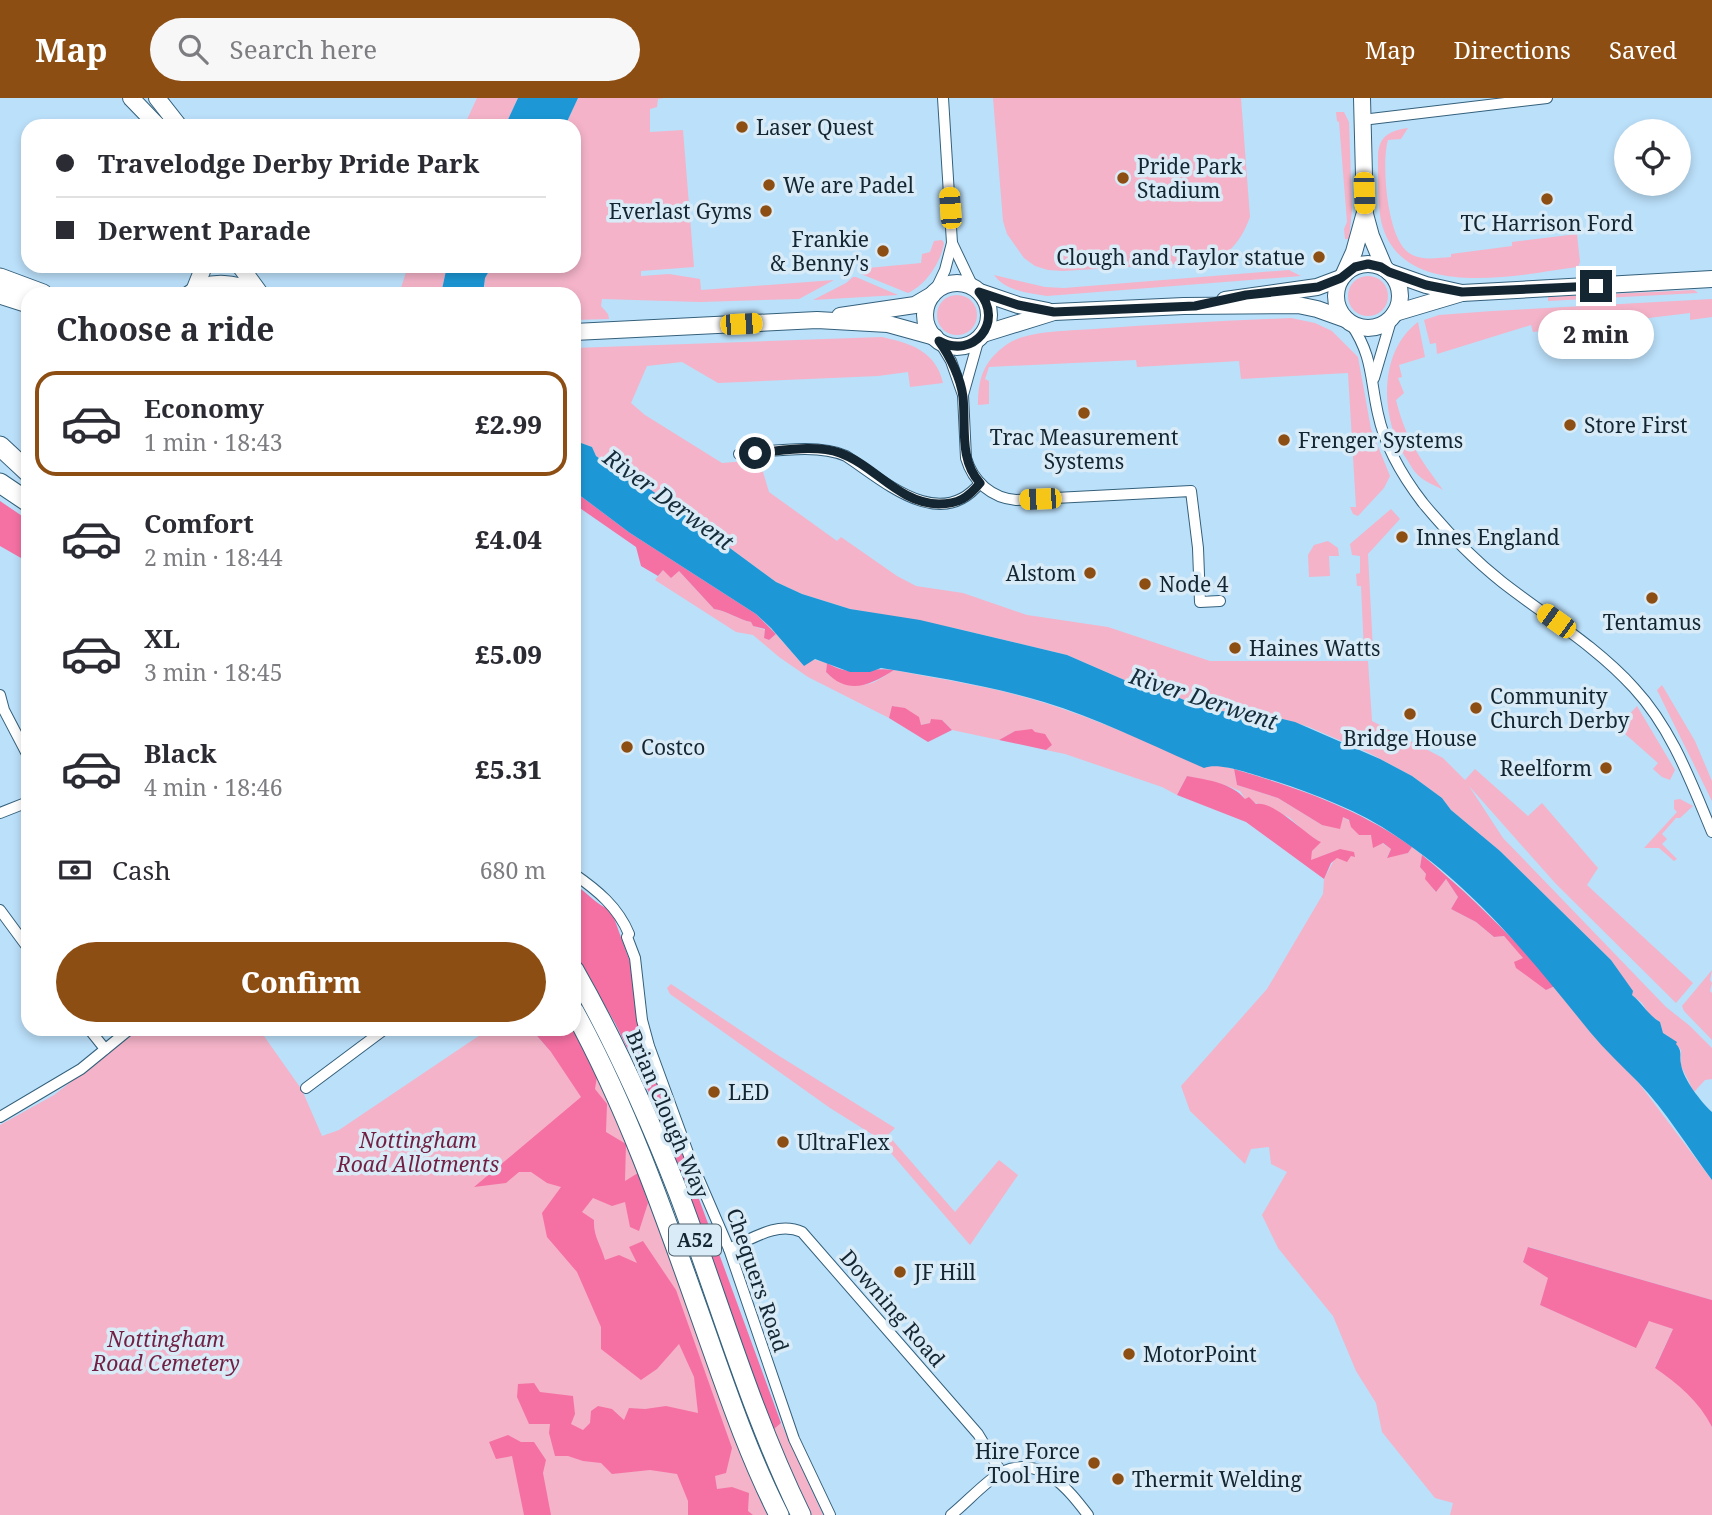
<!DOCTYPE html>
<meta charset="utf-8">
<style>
:root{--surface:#fff;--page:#f7f7f7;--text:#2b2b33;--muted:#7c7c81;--line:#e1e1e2;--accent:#8d4e13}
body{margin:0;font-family:"Noto Serif",serif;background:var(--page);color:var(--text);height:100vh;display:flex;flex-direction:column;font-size:26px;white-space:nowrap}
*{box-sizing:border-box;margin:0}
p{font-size:23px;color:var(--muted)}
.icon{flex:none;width:38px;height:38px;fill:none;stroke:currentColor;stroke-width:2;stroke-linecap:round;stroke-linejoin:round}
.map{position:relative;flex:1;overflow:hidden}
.panel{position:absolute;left:21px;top:189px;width:560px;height:749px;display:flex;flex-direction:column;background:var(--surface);border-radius:21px;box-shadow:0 4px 10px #0003}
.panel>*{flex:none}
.top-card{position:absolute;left:21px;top:21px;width:560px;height:154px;border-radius:21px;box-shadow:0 4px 10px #0003;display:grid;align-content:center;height:154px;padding:0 35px;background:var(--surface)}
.tools{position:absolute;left:1614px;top:21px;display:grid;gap:14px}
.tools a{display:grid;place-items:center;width:77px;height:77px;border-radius:50%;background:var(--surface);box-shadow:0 4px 10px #0003;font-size:35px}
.end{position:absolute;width:32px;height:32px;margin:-16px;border:9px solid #142632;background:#fff;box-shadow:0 0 0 4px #fff}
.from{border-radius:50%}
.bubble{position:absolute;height:49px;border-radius:24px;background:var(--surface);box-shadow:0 4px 10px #0003;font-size:23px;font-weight:800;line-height:49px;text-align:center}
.car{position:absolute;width:21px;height:42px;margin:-21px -10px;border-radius:9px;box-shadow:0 0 5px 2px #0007;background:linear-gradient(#f5c518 24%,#345 0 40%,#f5c518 0 76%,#345 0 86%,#f5c518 0)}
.top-card b{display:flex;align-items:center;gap:24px;height:66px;font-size:26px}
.top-card b+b{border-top:2px solid var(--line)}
.top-card i{width:18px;height:18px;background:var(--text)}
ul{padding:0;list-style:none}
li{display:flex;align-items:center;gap:21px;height:105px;margin:0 14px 10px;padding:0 21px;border:4px solid transparent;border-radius:21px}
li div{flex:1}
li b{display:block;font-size:26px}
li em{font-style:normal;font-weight:800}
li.selected{border-color:var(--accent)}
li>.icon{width:63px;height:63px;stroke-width:1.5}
h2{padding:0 35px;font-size:32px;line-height:84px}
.pay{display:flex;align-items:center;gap:18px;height:77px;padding:0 35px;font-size:26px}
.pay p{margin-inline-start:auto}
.cta{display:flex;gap:14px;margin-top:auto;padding:14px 35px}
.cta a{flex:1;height:80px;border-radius:42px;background:var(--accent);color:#fff;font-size:28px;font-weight:800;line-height:80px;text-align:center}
header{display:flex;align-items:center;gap:42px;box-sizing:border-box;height:98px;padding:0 35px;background:var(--accent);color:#fff}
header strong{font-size:33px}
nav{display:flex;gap:38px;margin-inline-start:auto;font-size:24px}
.search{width:490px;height:63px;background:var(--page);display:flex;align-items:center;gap:18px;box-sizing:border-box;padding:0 24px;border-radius:38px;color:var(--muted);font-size:26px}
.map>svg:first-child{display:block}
.green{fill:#f4b3c8}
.forest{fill:#f571a4}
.water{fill:#1d97d5}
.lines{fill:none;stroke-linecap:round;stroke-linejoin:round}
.street-casing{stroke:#34607b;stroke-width:12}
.secondary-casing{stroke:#34607b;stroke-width:18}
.highway-casing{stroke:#34607b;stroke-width:21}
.street{stroke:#fff;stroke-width:10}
.secondary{stroke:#fff;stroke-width:16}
.highway{stroke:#fff;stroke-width:19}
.route{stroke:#142632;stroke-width:9}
.poi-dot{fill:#8d4e13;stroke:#d8ebf7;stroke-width:2.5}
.labels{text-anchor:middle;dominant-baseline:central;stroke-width:7;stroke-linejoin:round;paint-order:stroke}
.shield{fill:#d8ebf7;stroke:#4f616d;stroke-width:2}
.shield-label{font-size:19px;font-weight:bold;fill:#142632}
.poi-label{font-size:21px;fill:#142632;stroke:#d8ebf7;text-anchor:start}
.street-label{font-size:21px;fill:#142632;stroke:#d8ebf7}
.park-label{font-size:21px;font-style:italic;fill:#711f42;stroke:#d8ebf7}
.water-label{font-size:23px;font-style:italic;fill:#152c3b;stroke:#d8ebf7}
</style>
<header>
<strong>Map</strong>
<div class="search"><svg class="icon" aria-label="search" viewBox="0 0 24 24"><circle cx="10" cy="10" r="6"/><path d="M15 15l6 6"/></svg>Search here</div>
<nav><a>Map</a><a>Directions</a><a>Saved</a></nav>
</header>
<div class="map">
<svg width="1712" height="1417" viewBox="0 0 1712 1417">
<rect width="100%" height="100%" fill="#bbe0fa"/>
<!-- green -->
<g class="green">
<polygon points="477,0 518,0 505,28 464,28"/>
<polygon points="578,0 664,0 658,1 657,9 650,11 650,34 683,32 694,169 641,173 641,178 669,176 700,181 701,192 834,182 799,201 700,204 602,201 601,208 608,216 609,221 574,222 574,196 484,196 485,180 492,168 574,168 574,28 565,28"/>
<path d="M993,0H1241L1250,119C1240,147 1224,163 1194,169L1193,165L1063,173L1048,172L1035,168L1024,160L1007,136L1003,123Z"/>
<polygon points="1336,14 1344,14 1349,24 1352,111 1349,141 1345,141 1344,131 1347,124 1339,24 1337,23"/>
<path d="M1408,30L1401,41L1388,42C1381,65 1387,141 1409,155C1421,163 1436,160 1451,159V156L1512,148V144L1577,136L1580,164L1578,169C1521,176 1407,204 1383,130C1377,112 1378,80 1378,60C1378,39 1388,33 1408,30Z"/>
<path d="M942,142L944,145C941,164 926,187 908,195L861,176V174L868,173V170L921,165L922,156L930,154L934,143Z"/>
<polygon points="408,168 447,168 441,196 399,196"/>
<path d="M1289,172L1301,178L1047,198C1028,195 1006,193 994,177L1045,189L1064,190Z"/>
<circle cx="1368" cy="198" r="20"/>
<polygon points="853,179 856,179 898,197 813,202 846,185"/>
<polygon points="1694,192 1698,195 1548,203 1548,199"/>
<circle cx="957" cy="217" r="20"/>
<polygon points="1712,201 1712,219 1690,222 1690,215 1533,234 1531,227 1437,256 1436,245 1430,246 1424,222 1439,217 1492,213"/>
<path d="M1291,220L1315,225L1332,233L1358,259L1371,331L1390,378L1384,390L1358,418L1353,416L1350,409H1356L1348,275L1241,281L1239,263L1137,269L1136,262L989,269L985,281L989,283V306L978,307C978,280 984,263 1006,247C1026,232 1070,233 1094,231C1160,226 1225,223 1291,220Z"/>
<path d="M1418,224L1425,259L1399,267L1402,279L1398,280L1404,295L1396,302C1406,342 1419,359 1443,392C1435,387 1425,384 1419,378C1414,374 1410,366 1406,360C1381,321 1377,255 1418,224Z"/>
<path d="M882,239C910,245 936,253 943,285L910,289L908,274L878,278L718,285L682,264L647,268L631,305L645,317L722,365L746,363L757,366L763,374L769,394L837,443L841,439L897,478L916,488L963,495L1027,517L1108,529L1210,563H1368L1372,623L1443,660L1465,682L1475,671L1528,718L1542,705L1598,770L1587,787L1693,885L1676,905L1556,786L1469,688L1503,740L1666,909L1690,928L1712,950V981L1705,982L1694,994L1681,968V952L1667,937L1663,936L1660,924L1649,916L1642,905L1632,897L1611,862L1500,753L1451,712L1442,700L1412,678L1369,655L1309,629L1280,620L1210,612L1197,608L1162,592L1129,584L1067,557L954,530L850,511L802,496L776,484L674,409L596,358L592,349L581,345L574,338V250Z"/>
<polygon points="1391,411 1400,421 1368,456 1373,553 1364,554 1361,488 1357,488 1356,476 1360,475 1360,458 1352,457 1350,446"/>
<polygon points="1328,443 1338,450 1339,458 1329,458 1330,478 1309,479 1308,457 1314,447"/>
<path d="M663,472L679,473L714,511C728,513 737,521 751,524L753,528L765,532L764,540L769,542L776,536L804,568L812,561L827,565L826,574C832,581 837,582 846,584C871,590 873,585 894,572C944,582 995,589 1045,605C1099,622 1152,646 1204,669L1216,667L1234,671L1237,687L1278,700L1322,727L1343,719L1391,751L1387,759L1408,755L1412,749L1422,757L1420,769L1426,776L1435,794L1446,781L1458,799L1451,811L1476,824L1494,839L1504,838L1524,860L1546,892L1555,888L1591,935L1638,984L1712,1082V1202L1529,1149L1523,1164L1549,1180L1540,1207L1636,1249L1649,1222L1673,1231L1655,1269L1682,1289L1706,1316L1712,1329V1417H1450L1453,1405L1435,1400L1382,1334L1376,1305L1356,1273L1333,1218L1278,1150L1262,1117L1287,1074L1271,1066L1269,1049L1251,1051L1245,1066L1190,1013L1181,988L1267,891L1323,796L1324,781L1340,751L1310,763L1312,753L1320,744L1308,737L1290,720L1275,712L1245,701L1240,693L1225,687L1187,678L1177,697L1162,689L1065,656L1046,652L1052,647L1015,633L999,642L952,632L942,622L921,627L905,611L893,608L889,620L808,579L779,559L753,537L736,534L655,482Z"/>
<polygon points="1662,587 1695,643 1712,683 1712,703 1657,592"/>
<polygon points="1637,608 1675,672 1670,682 1662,679 1653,671 1658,665 1624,635 1629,629 1623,623"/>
<polygon points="1680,701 1693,708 1680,720 1676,720 1662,736 1667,741 1662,746 1677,761 1674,763 1659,750 1644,750 1677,714 1674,711 1674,702"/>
<polygon points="1712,872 1710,882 1712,885 1710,893 1712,895 1712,942 1684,913 1682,908"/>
<polygon points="671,886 776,956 895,1030 888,1037 955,1114 999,1062 1018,1077 970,1147 878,1040 830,1010 670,896 667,890"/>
<polygon points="139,931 259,931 302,992 322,1038 339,1032 489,931 531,931 551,954 598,972 772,1417 0,1417 0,1027 54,997"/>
<polygon points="781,1325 823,1417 811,1417 780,1349 774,1331"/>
</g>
<!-- forest -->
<g class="forest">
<path d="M574,393L630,435L756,516L776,536L769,542L764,540L765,531L753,528L751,524C737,521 728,513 714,511L679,473L671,480L663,472L658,478L641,468L636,449L574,406Z"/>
<polygon points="0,403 28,422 28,464 0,448"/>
<path d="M827,565C854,581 867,568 894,572C870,587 849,598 826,574Z"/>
<polygon points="892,608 905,610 919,619 921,627 930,625 931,621 942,622 952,632 928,644 889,620"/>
<polygon points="1032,631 1035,634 1045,636 1052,647 1046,652 999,642 1015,633"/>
<path d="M1234,671C1297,690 1358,710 1412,749L1408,755L1387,760L1391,751L1383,745L1373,750L1371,737H1359L1351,729L1349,722L1343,719L1340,731L1322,727L1278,700L1237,687Z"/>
<path d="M1187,678C1208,682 1232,685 1245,701L1249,699L1256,706C1275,703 1303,735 1321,744L1312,753L1311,762L1340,751L1354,754L1355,759L1351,758L1347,764L1337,760L1331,765L1324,781L1246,724L1177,697Z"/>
<path d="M1422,757C1470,797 1514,840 1555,888L1546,892L1516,870L1514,864L1523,860L1504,838L1494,839L1476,824L1451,811L1458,799L1446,781L1436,794L1425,781L1426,776L1420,769Z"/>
<path d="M574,785C584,793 598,807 608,811L614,820L631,867L641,941L650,967L781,1325L774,1331L760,1302L689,1098L654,1005L615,925L574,855Z"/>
<path d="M531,931H574L598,972L595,991L607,1006L606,1034L626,1046L625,1083L638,1075L648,1105L639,1133L630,1129L625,1104L612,1108L593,1100L582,1114L594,1122C593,1138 601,1147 605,1162L619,1157L637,1165L629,1149L643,1143L676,1192L732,1350L726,1375L715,1378L717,1391L732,1389L749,1395L748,1413L753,1417H688V1403L677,1376L650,1372L612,1376L601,1365L583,1363L568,1358H555L549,1335L550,1326H529L517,1299L518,1286L534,1285L540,1294L573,1298L575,1316L571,1326L583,1332L590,1325L591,1313L598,1308L612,1311L624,1322L629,1310L645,1311L666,1308L698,1315L694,1279L679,1246L657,1271L641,1282L601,1251V1229L577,1174L547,1139L542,1115L561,1089L547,1085L531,1074H519L506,1085L474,1089L581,999L551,954Z"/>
<path d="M1528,1149L1712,1202V1329C1699,1303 1678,1286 1655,1270L1673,1231L1649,1223L1636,1250L1540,1207L1548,1180L1523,1164Z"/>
<polygon points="508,1337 521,1344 534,1344 546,1362 543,1375 551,1417 524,1417 512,1358 496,1361 489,1344"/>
</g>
<!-- water -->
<g class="water">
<polygon points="518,0 578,0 565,28 505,28"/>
<polygon points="447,168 492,168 485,180 483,196 441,196"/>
<path d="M574,338L581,345L592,349L596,358L607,366L647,389L776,484L802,496L850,511L920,522L1067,557L1129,584L1162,592L1197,608L1210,612L1266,617L1295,624L1380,661L1412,678L1442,700L1451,712L1500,753L1611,862L1633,893L1632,897C1643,906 1648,917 1660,924L1663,935L1677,944L1676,946C1683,954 1679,957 1681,966C1683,981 1701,1004 1712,1014V1082C1688,1050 1666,1013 1638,984C1622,968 1605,952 1590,934C1531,861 1476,791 1396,738C1360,713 1317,697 1275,683C1257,678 1220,663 1204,670C1151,647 1099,621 1044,604C991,588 936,579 881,570L870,574H850L815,561L804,568L771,530L756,516L630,435L574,393Z"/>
</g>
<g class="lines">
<defs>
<g id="street">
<polyline points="1362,22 1547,0"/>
<polyline points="952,145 973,189"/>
<polyline points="935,193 945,172 952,145 943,0"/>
<path d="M1351,226C1373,258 1370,281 1378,316C1385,349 1403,379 1423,405C1447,434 1473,461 1502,484C1547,519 1596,548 1634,590C1672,631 1691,684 1712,734"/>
<path d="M979,240L963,297L966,360C973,384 992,400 1016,402L1191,393L1198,450L1200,504L1220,503"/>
<polyline points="939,243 951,263 963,297"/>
<polyline points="1374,280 1392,219"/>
<path d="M739,356C771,354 816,345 846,358C884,383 940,435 980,385"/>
<polyline points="0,597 4,612 28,658"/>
<polyline points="0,715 28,704"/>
<path d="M574,776C597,792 618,809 629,836L627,839L635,860L642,922L649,948L691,1063L729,1151L794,1341L830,1417"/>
<polyline points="0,812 28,850"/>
<polyline points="89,931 105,951"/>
<polyline points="306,990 385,931"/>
<polyline points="0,1019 81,971 130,931"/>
<path d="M729,1151C752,1141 777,1123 802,1134L978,1336L1001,1374"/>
<path d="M951,1417C965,1406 988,1381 1002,1374C1041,1356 1068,1391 1088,1417"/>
</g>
<g id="secondary">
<polyline points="131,0 158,28"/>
<polyline points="157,0 179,28"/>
<polyline points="1362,0 1365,116 1371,138 1385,171"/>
<circle cx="1368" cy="198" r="32"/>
<polyline points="240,168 259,194"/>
<polyline points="1389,174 1426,187 1462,195"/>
<polyline points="1344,176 1354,154 1364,118"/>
<circle cx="957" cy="217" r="32"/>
<polyline points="194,193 204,168"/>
<polyline points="980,194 1018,207 1048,213"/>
<path d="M189,196C210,180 238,185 260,196"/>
<polyline points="1225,202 1317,189 1341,180"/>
<polyline points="1395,215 1462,195 1712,181"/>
<polyline points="840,218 915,207 932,197"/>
<polyline points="574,234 817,222 888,226 935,239"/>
<polyline points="983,236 1054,214 1184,208 1298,207 1317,211 1345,221"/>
</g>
<g id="highway">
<polyline points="0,180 43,196"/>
<polyline points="0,196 28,205"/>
<polyline points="0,348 28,374"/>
<polyline points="0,385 28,404"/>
<path d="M574,872C615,944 648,1017 678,1094C719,1202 750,1313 801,1417"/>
<path d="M574,913C630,1015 667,1124 706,1234C728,1296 749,1358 779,1417"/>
</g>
</defs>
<!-- street casing -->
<use href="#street" class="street-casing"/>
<!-- secondary casing -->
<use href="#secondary" class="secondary-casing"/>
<!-- highway casing -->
<use href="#highway" class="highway-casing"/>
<!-- street -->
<use href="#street" class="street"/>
<!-- secondary -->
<use href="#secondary" class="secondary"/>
<!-- highway -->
<use href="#highway" class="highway"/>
</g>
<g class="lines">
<!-- route -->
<path class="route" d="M755,355C781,353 815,346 840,355C876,368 898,405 939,406C958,406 968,400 980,385C959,362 966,329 963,299C961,281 950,258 939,243C973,262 1005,224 979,194L1018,207L1054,214L1195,208L1246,197L1318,189L1341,180L1355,169L1368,166L1381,169L1389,174L1426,187L1462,194L1596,188"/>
</g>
<!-- markers -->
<g class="poi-dot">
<circle cx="742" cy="29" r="7"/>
<circle cx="1123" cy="80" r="7"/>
<circle cx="769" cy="87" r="7"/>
<circle cx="1547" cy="101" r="7"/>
<circle cx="766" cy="113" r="7"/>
<circle cx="883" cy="153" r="7"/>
<circle cx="1319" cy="159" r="7"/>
<circle cx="1084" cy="315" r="7"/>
<circle cx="1570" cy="327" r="7"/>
<circle cx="1284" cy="342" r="7"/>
<circle cx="1402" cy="439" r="7"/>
<circle cx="1090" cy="475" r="7"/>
<circle cx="1145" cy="486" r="7"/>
<circle cx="1652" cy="500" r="7"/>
<circle cx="1235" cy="550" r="7"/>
<circle cx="1476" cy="610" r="7"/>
<circle cx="1410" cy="616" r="7"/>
<circle cx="627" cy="649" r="7"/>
<circle cx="1606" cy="670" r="7"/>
<circle cx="714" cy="994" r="7"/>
<circle cx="783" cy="1044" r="7"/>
<circle cx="900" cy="1174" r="7"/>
<circle cx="1129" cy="1256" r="7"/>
<circle cx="1094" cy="1365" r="7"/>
<circle cx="1118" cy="1381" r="7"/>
</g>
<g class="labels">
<!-- shield labels -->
<rect class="shield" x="669" y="1126.5" width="52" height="31" rx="5"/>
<g class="shield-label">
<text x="695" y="1142">A52</text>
</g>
<!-- poi labels -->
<g class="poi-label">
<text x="756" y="29">Laser Quest</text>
<text x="1137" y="68">Pride Park<tspan x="1137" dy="24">Stadium</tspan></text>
<text x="783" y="87">We are Padel</text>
<text x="752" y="113" text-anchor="end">Everlast Gyms</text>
<text x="1547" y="125" text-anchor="middle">TC Harrison Ford</text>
<text x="869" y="141" text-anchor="end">Frankie<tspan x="869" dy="24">&amp; Benny's</tspan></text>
<text x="1305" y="159" text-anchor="end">Clough and Taylor statue</text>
<text x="1584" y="327">Store First</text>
<text x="1084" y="339" text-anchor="middle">Trac Measurement<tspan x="1084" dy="24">Systems</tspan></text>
<text x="1298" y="342">Frenger Systems</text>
<text x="1416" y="439">Innes England</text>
<text x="1076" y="475" text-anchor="end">Alstom</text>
<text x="1159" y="486">Node 4</text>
<text x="1652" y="524" text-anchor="middle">Tentamus</text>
<text x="1249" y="550">Haines Watts</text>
<text x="1490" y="598">Community<tspan x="1490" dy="24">Church Derby</tspan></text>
<text x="1410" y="640" text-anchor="middle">Bridge House</text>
<text x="641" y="649">Costco</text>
<text x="1592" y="670" text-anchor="end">Reelform</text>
<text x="728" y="994">LED</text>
<text x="797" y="1044">UltraFlex</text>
<text x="914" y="1174">JF Hill</text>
<text x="1143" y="1256">MotorPoint</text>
<text x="1080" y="1353" text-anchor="end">Hire Force<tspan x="1080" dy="24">Tool Hire</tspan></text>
<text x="1132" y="1381">Thermit Welding</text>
</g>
<!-- street labels -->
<g class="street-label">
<text transform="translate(668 1016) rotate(67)">Brian Clough Way</text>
<text transform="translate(758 1182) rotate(71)">Chequers Road</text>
<text transform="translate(893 1210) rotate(49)">Downing Road</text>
</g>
<!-- park labels -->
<g class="park-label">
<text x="418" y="1042">Nottingham<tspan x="418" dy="24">Road Allotments</tspan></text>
<text x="166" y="1241">Nottingham<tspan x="166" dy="24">Road Cemetery</tspan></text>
</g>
<!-- water labels -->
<g class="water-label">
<text transform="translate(669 401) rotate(36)">River Derwent</text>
<text transform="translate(1204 600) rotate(18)">River Derwent</text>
</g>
</g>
</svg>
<div class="tools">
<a><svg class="icon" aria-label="locate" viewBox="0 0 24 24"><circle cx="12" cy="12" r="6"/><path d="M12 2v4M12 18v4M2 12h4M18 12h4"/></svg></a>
</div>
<i class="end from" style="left:755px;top:355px"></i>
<i class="end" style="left:1596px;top:188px"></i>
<div class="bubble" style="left:1538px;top:212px;width:116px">2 min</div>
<i class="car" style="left:1364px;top:95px;rotate:178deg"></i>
<i class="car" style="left:950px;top:110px;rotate:356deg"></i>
<i class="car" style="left:741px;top:226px;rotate:87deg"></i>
<i class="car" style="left:1040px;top:401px;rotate:268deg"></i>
<i class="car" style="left:1556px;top:523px;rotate:306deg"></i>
<div class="top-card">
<b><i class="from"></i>Travelodge Derby Pride Park</b>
<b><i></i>Derwent Parade</b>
</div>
<section class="panel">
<h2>Choose a ride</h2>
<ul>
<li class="selected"><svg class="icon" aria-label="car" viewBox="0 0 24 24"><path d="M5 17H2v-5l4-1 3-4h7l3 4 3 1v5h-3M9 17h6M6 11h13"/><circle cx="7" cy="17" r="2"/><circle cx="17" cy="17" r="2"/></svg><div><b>Economy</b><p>1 min · 18:43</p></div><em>£2.99</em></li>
<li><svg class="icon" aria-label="car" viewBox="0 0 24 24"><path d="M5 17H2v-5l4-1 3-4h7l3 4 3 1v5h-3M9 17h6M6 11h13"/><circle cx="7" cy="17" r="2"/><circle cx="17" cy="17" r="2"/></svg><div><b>Comfort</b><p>2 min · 18:44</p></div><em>£4.04</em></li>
<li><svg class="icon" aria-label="car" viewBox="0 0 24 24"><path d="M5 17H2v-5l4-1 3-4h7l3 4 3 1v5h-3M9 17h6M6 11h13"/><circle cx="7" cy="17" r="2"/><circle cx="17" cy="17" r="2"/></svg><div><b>XL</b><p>3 min · 18:45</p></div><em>£5.09</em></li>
<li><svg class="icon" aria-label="car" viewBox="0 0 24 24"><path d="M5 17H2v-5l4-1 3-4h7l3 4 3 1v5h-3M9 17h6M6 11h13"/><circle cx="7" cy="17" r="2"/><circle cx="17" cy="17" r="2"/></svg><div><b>Black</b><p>4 min · 18:46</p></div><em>£5.31</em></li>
</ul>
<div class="pay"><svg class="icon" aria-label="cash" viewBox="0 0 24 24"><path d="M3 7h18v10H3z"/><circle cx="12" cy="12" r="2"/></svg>Cash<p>680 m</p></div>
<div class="cta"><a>Confirm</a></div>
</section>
</div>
